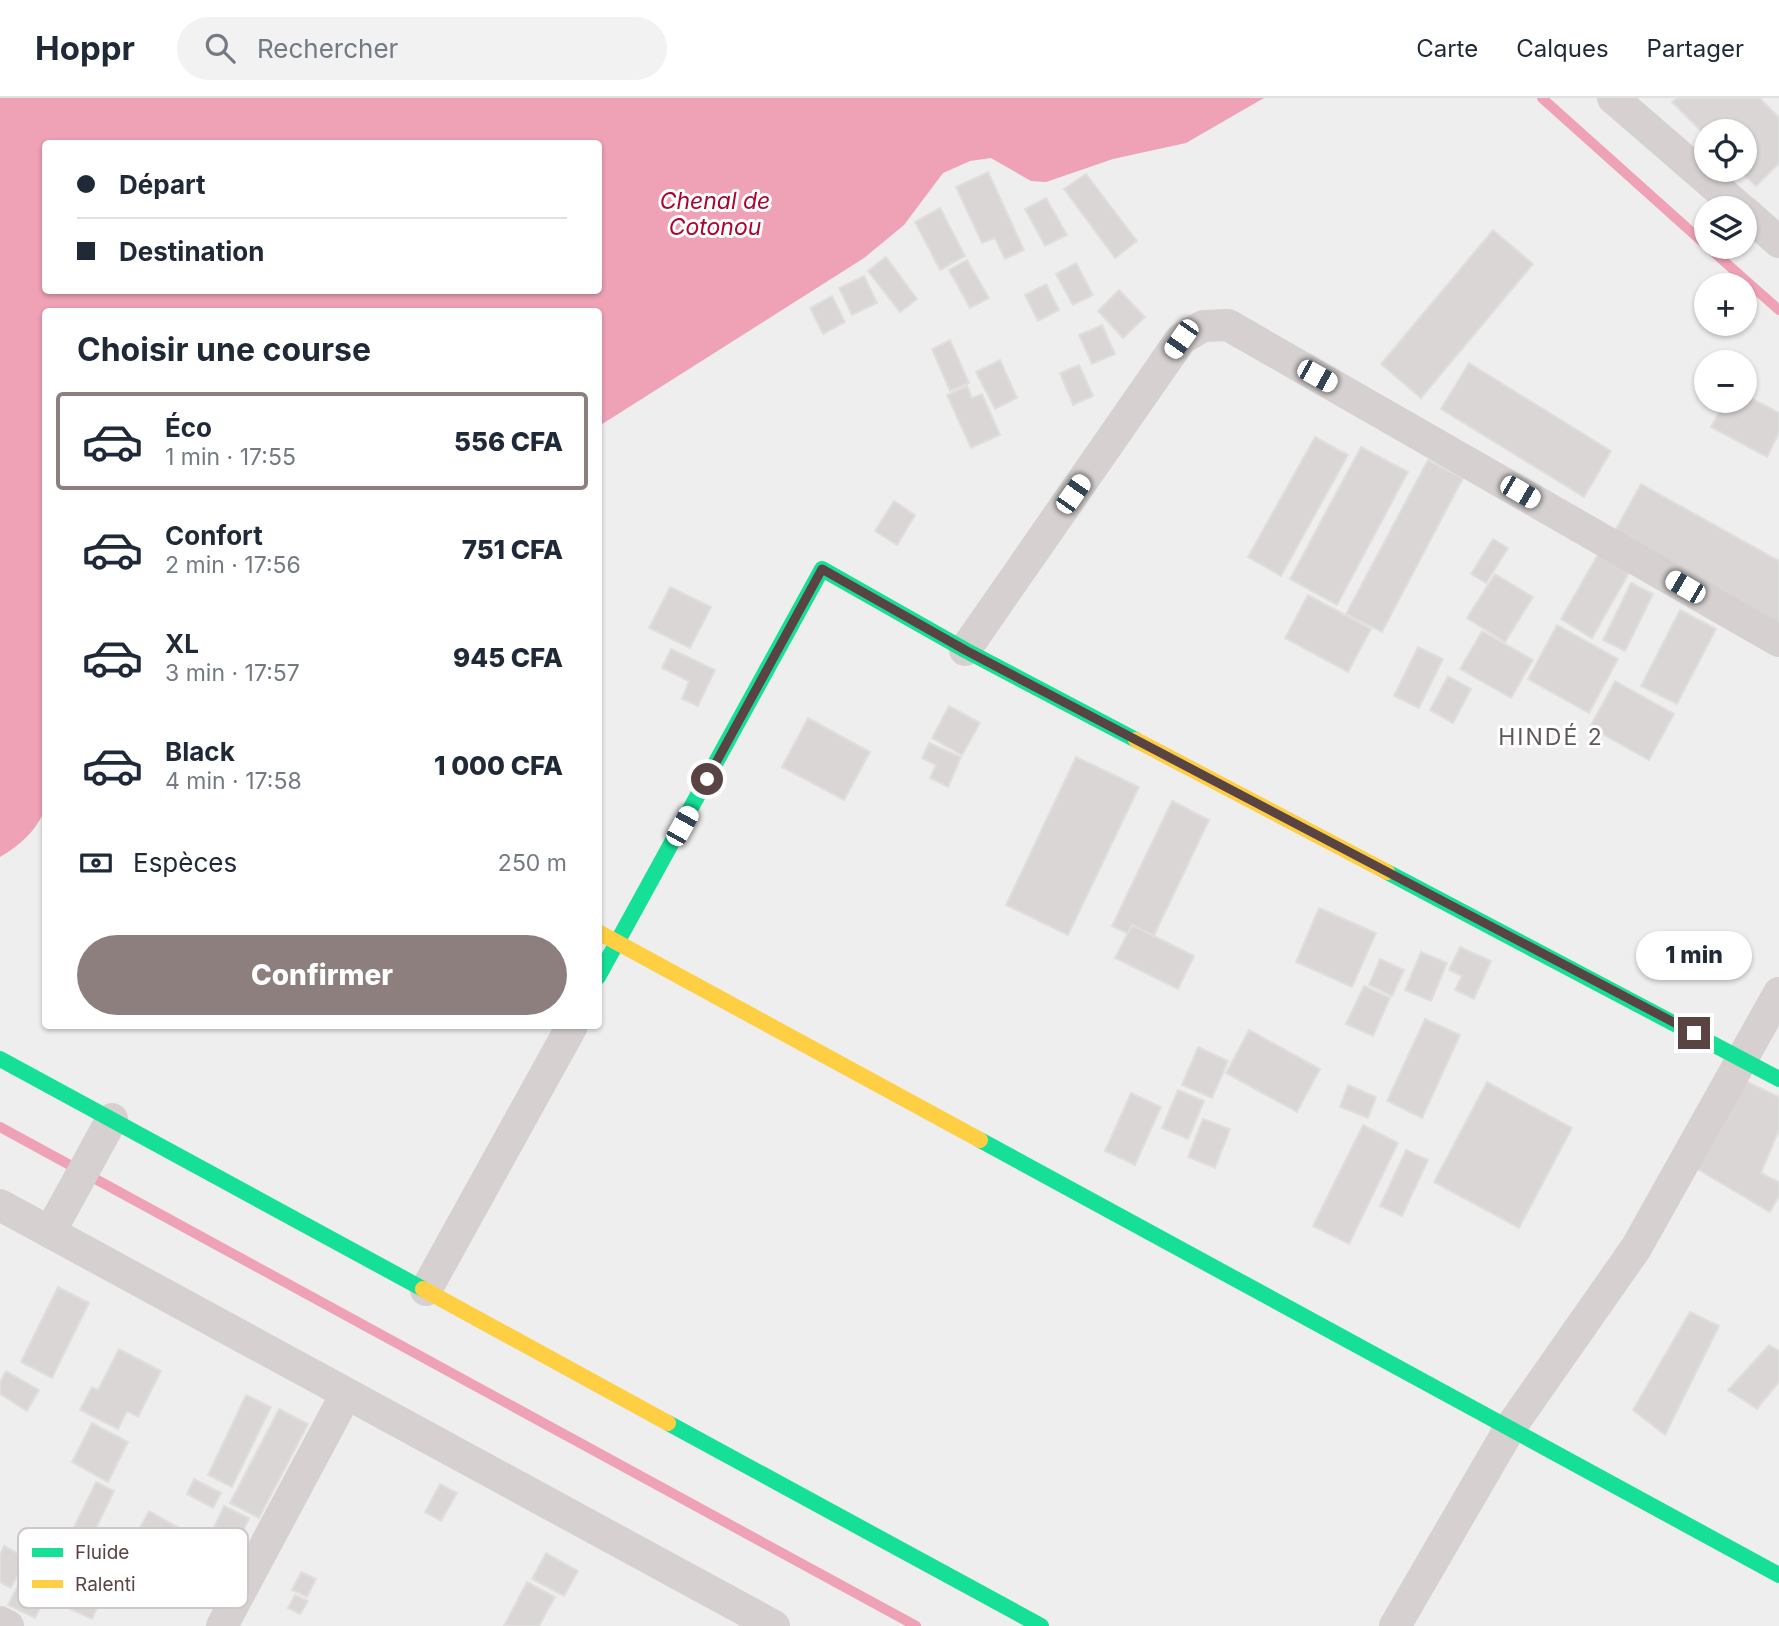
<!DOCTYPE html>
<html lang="fr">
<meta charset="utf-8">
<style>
:root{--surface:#fff;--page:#f2f2f3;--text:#1f2937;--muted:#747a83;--line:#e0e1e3;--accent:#8d7f7e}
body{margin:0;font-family:Inter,sans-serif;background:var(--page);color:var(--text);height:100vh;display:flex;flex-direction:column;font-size:26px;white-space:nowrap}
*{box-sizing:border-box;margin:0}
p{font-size:23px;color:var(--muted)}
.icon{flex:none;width:38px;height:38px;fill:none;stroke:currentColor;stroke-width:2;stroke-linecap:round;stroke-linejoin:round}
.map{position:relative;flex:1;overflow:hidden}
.sheet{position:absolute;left:42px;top:210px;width:560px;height:721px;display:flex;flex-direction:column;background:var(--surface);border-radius:7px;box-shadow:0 2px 5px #0004}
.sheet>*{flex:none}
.banner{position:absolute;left:42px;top:42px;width:560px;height:154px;border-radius:7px;box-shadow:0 2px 5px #0004;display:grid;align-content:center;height:154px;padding:0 35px;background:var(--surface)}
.fabs{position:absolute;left:1694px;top:21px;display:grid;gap:14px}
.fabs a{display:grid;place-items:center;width:63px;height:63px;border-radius:50%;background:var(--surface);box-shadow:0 2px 5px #0004;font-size:35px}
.end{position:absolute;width:32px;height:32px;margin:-16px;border:9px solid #5a4343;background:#fff;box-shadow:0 0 0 4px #fff}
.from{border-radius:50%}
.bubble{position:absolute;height:49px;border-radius:24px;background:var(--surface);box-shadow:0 2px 5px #0004;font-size:23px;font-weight:800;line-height:49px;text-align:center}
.car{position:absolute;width:21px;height:42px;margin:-21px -10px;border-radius:9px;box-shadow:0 0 5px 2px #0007;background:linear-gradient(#fff 24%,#345 0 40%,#fff 0 76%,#345 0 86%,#fff 0)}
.banner b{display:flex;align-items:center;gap:24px;height:66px;font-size:26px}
.banner b+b{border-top:2px solid var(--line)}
.banner i{width:18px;height:18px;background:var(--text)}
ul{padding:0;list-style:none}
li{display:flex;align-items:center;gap:21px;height:98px;margin:0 14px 10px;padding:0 21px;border:4px solid transparent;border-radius:7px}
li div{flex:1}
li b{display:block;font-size:26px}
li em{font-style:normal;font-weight:800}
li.active{border-color:var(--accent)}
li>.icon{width:63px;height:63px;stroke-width:1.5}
h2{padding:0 35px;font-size:32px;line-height:84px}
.pay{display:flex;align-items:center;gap:18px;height:77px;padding:0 35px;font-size:26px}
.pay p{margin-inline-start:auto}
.button{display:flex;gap:14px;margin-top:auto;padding:14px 35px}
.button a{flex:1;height:80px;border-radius:42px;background:var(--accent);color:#fff;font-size:28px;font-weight:800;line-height:80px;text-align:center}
header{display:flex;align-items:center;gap:42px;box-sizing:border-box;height:98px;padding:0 35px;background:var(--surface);border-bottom:2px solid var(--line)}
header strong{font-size:33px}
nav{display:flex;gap:38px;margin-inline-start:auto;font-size:24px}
.search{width:490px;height:63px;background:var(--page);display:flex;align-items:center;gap:18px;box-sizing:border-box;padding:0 24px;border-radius:38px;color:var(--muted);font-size:26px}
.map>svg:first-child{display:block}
.water{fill:#efa1b6;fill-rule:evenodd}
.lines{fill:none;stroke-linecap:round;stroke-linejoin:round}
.stream{stroke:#efa1b6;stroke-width:10}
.building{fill:#d9d6d5;stroke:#e0dfde;stroke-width:2}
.street{stroke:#d6d0d0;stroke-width:32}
.fast{stroke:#16e098;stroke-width:16}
.slow{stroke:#ffcf43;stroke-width:16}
.route{stroke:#5a4343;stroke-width:9}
.labels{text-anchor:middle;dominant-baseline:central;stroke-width:6;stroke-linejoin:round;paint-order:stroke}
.water-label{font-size:23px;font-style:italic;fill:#ac0431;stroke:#fff}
.neighbourhood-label{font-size:23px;letter-spacing:2px;fill:#615958;stroke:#fff}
.key{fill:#fff;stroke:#cec7c7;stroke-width:2}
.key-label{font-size:19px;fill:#5a4343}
</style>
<header>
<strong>Hoppr</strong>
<div class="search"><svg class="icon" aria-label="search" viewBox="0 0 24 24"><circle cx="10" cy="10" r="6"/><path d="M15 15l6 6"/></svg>Rechercher</div>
<nav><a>Carte</a><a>Calques</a><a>Partager</a></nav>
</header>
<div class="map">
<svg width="1779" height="1528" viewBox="0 0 1779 1528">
<rect width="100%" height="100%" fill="#edeeed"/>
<!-- water -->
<path class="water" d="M0,0H1264L1186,45L1113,61L1046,84L1031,83L991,60L970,63L943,75L904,127L864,160L599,328L598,214H46L45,712C35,734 20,747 0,759ZM46,46H598V192H46Z"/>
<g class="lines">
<!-- stream -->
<g class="stream">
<polyline points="1542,0 1706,147"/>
<polyline points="1708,149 1779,212"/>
<polyline points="0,1029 916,1528"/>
</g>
</g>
<!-- building -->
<g class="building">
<polygon points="1677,0 1760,0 1779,20 1779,65 1756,88 1739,72 1745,72 1745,33 1706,33 1706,38 1672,4"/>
<polygon points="988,74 1024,152 1005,161 995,140 982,145 956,89"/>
<polygon points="1086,76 1137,143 1115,160 1064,91"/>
<polygon points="1046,100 1067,137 1045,148 1025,111"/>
<polygon points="940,110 965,158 940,172 915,124"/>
<polygon points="1493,132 1533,166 1421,300 1381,266"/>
<polygon points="886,159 917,201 900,214 868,173"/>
<polygon points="967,162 989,200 970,210 949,172"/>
<polygon points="1076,165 1093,197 1073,207 1056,176"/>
<polygon points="864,178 877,205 852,217 839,190"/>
<polygon points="1046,186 1059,212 1038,223 1025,197"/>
<polygon points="1119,192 1145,219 1123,240 1098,213"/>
<polygon points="832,198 845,224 823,236 810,210"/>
<polygon points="1102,227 1115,256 1092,266 1079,237"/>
<polygon points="950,242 969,285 950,293 932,251"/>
<polygon points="1000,262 1017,300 995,311 976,274"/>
<polygon points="1469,265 1611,353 1584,399 1441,311"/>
<polygon points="1079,267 1093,298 1073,307 1060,275"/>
<polygon points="967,288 972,300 982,296 1000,337 971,350 947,297"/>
<polygon points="1745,297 1779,315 1779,335 1767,359 1711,329 1725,303 1745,303"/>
<polygon points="1315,339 1348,357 1281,478 1248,459"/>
<polygon points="1361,349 1408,374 1337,507 1290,481"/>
<polygon points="1428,362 1463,380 1382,534 1346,516"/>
<polygon points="1641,386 1779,463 1779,528 1614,435"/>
<polygon points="894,403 915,417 897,447 875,433"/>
<polygon points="1493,441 1508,450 1486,485 1471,476"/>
<polygon points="1600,453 1631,471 1592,540 1561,521"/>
<polygon points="1495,476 1533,499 1505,544 1467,520"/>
<polygon points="1631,485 1653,496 1625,553 1603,542"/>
<polygon points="670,489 711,509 690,550 649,530"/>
<polygon points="1308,497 1371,531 1348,574 1285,540"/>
<polygon points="1680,512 1716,531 1677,606 1641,588"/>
<polygon points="1557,527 1618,561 1589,615 1528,581"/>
<polygon points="1482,533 1533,562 1511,600 1460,571"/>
<polygon points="1418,549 1443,561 1419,610 1394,598"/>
<polygon points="671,551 715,572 698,608 682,601 689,583 662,570"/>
<polygon points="1448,578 1471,591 1453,625 1430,612"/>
<polygon points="1615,583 1674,616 1649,662 1590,629"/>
<polygon points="949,608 980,625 962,657 932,640"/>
<polygon points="808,620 870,654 844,702 782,669"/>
<polygon points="929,645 961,659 948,689 930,680 936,667 922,660"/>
<polygon points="1076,659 1139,689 1068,837 1006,807"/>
<polygon points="1172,703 1209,722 1150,846 1112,828"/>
<polygon points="1319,810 1376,835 1352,889 1296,864"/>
<polygon points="1132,827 1194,858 1178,891 1115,860"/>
<polygon points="1460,849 1491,863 1474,901 1455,892 1462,878 1449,872"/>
<polygon points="1421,854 1447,865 1431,903 1405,892"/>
<polygon points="1380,861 1404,872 1392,898 1369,887"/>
<polygon points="1364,888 1390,900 1373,938 1346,926"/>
<polygon points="1425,921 1460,937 1422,1020 1387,1003"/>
<polygon points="1249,932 1320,971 1297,1014 1226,975"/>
<polygon points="1198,949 1228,963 1212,1000 1182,987"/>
<polygon points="1733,977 1779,999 1779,1032 1761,1075 1779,1084 1779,1098 1770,1114 1694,1069"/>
<polygon points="1487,984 1572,1030 1519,1130 1434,1084"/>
<polygon points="1348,987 1376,999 1368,1020 1340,1009"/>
<polygon points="1178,992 1204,1003 1188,1041 1162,1030"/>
<polygon points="1131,995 1161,1009 1135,1067 1105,1053"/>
<polygon points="1203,1021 1230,1031 1215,1070 1188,1059"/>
<polygon points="1363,1027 1398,1045 1349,1146 1313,1128"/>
<polygon points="1406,1052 1428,1062 1402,1118 1380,1108"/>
<polygon points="58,1189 89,1205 52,1280 21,1264"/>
<polygon points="1690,1214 1719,1228 1665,1337 1633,1312"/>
<polygon points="1769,1247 1779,1253 1779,1284 1757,1311 1728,1292"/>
<polygon points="119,1251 161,1273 138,1319 127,1313 118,1331 80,1312 92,1289 98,1292"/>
<polygon points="6,1273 39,1292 27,1313 0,1296 0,1284"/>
<polygon points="246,1297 271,1309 232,1389 208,1377"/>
<polygon points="279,1311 308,1326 259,1420 230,1405"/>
<polygon points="92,1325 128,1344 108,1384 72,1364"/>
<polygon points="194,1381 221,1395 213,1410 187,1396"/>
<polygon points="96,1384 114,1393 60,1504 42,1495"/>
<polygon points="440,1386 457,1395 441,1423 425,1414"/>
<polygon points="224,1408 249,1420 234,1453 209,1440"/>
<polygon points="149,1413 217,1451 204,1475 231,1490 221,1507 126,1455"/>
<polygon points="26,1442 34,1446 11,1490 0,1484 0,1457 4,1448 19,1456"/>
<polygon points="546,1455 578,1473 564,1498 532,1481"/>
<polygon points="98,1468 113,1475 92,1521 70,1511 88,1471 96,1475"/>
<polygon points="301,1474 316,1481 307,1499 292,1492"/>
<polygon points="527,1484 555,1499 539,1528 504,1528"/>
<polygon points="19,1485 36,1493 32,1501 42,1506 35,1520 8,1507"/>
<polygon points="295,1497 308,1503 300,1516 288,1510"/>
</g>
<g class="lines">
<!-- street -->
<g class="street">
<polyline points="1613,0 1740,110"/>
<polyline points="1745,114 1779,144"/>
<polyline points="965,552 1181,241 1203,228 1228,227 1779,543"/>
<polyline points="0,1107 774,1528"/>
<polyline points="50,1134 112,1021"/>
<polyline points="426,1192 572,928"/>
<polyline points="0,1524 8,1528"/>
<polyline points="222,1528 346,1296"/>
<polyline points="1395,1528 1510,1330 1636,1150 1779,895"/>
</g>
<!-- fast -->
<g class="fast">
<polyline points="1387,774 1779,981"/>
<polyline points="598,879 822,471 965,552 1136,642"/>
<polyline points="0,961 423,1191"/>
<polyline points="980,1042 1779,1477"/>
<polyline points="668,1325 1041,1528"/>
</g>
<!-- slow -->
<g class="slow">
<polyline points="1136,642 1387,774"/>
<polyline points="598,834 980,1042"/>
<polyline points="423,1191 668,1325"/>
</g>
</g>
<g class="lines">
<!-- route -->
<polyline class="route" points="707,681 822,471 965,552 1694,935"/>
</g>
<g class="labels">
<!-- water labels -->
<g class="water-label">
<text x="715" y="103">Chenal de<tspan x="715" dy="26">Cotonou</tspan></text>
</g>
<!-- neighbourhood labels -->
<g class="neighbourhood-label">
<text x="1551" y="639">HINDÉ 2</text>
</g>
</g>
<!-- legend -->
<rect x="18" y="1430" width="230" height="80" rx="10" class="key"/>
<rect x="32" y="1450" width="31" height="9" fill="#16e098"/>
<rect x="32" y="1482" width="31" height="8" fill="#ffcf43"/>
<g class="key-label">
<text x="75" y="1461">Fluide</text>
<text x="75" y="1493">Ralenti</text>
</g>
</svg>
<div class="fabs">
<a><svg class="icon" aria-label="locate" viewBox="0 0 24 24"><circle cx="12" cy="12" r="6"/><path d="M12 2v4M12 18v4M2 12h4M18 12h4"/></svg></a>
<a><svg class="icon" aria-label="layers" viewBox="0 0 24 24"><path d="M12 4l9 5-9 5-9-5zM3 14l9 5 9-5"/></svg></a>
<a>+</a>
<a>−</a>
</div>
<i class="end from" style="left:707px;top:681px"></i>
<i class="end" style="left:1694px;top:935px"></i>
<div class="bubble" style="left:1636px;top:833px;width:116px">1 min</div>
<i class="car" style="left:1181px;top:241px;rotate:215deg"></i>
<i class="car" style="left:1317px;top:278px;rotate:119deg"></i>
<i class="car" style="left:1520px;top:394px;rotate:120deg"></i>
<i class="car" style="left:1073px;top:396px;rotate:35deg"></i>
<i class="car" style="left:1685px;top:489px;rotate:300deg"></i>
<i class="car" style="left:682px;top:728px;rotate:29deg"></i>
<div class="banner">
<b><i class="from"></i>Départ</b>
<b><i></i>Destination</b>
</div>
<section class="sheet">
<h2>Choisir une course</h2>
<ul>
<li class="active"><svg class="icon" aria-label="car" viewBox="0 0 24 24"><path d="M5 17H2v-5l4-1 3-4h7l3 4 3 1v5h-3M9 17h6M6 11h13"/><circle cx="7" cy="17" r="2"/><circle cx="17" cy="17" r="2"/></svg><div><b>Éco</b><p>1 min · 17:55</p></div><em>556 CFA</em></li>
<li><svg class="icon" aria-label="car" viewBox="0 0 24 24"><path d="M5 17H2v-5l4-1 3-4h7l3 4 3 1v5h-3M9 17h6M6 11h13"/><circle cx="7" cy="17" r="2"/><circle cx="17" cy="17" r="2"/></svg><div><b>Confort</b><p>2 min · 17:56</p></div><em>751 CFA</em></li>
<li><svg class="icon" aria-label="car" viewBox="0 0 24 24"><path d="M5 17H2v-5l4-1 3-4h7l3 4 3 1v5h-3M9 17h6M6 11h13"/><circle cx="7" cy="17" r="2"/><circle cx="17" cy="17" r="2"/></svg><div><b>XL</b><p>3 min · 17:57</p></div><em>945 CFA</em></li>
<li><svg class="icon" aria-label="car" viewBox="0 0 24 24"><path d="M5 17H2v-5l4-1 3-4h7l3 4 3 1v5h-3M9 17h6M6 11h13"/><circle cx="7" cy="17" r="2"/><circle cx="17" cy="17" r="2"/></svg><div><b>Black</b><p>4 min · 17:58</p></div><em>1 000 CFA</em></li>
</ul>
<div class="pay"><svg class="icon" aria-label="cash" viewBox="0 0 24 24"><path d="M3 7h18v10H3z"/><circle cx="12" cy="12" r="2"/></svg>Espèces<p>250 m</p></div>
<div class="button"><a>Confirmer</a></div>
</section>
</div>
